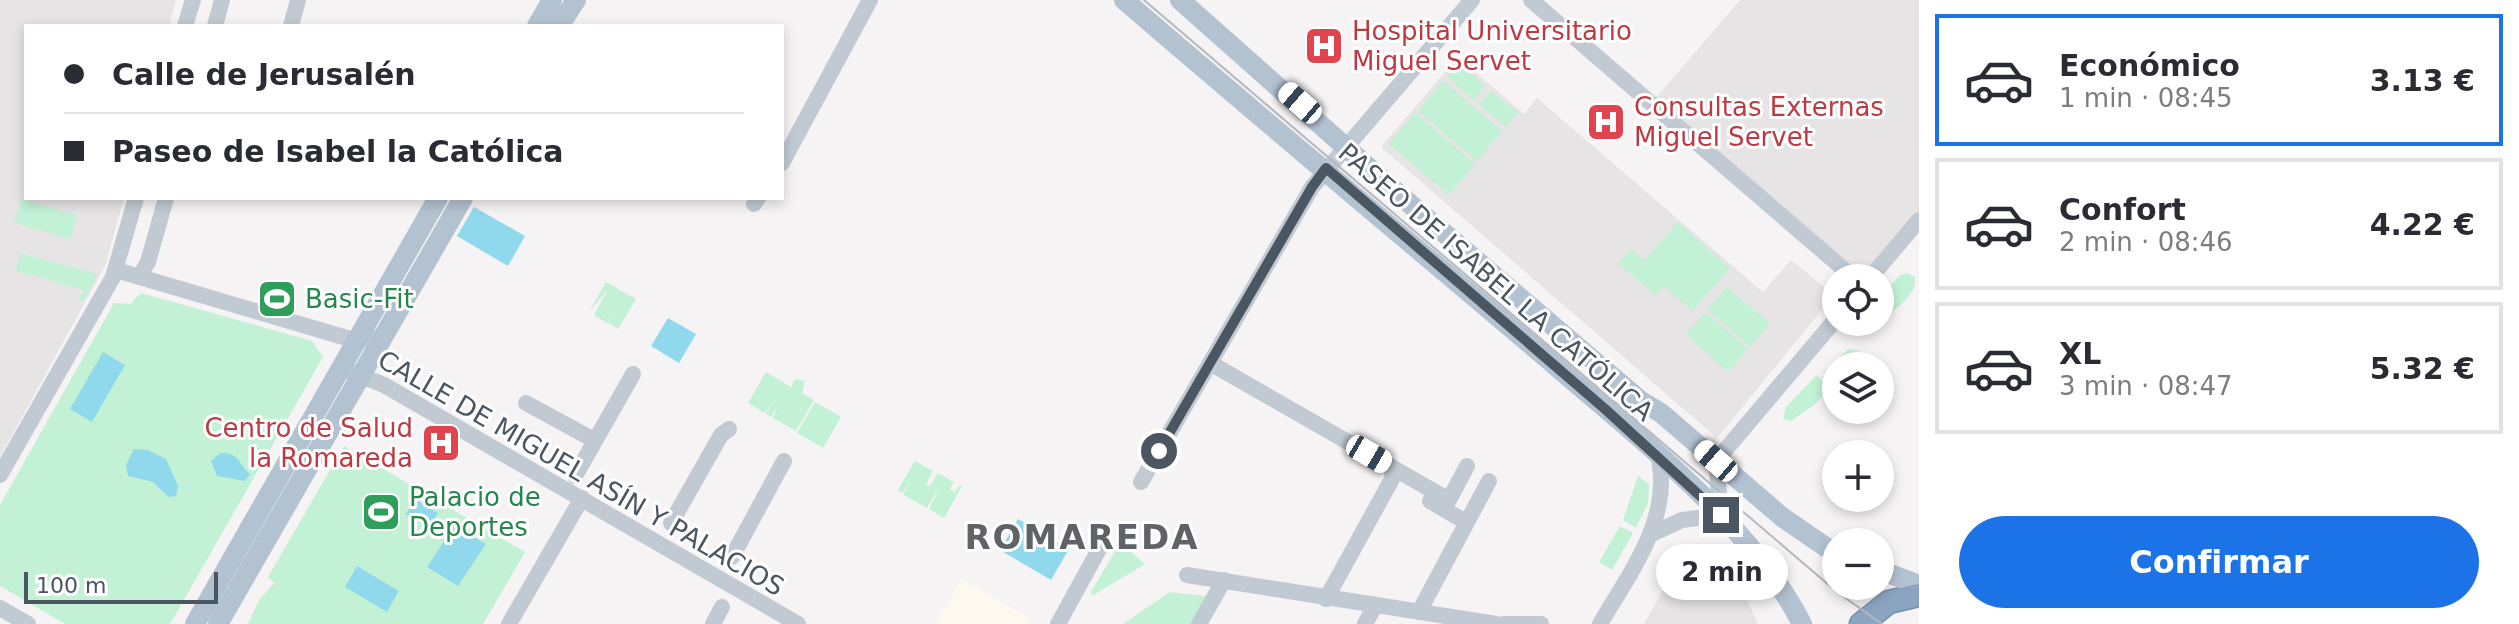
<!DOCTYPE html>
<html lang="es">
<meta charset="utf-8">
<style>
:root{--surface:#fff;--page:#f7f7f7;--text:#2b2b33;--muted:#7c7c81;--line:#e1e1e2;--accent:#1b73e7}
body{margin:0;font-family:"DejaVu Sans",sans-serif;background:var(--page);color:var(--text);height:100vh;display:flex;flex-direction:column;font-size:30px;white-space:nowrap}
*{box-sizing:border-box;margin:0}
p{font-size:26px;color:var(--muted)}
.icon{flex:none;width:44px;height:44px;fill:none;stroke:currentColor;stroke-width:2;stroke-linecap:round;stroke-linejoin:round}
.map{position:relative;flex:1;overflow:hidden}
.sheet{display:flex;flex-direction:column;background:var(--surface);width:600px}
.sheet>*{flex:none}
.hud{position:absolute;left:24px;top:24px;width:760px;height:176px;border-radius:0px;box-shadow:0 4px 12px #0003;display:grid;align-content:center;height:176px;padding:0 40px;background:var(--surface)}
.controls{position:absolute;left:1822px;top:264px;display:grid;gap:16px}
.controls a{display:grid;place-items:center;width:72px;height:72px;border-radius:50%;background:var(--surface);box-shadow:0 4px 12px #0003;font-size:40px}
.scale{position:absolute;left:24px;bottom:20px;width:194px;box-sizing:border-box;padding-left:8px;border:4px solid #4a5661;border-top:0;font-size:22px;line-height:28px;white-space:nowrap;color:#4a5661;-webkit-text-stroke:6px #fff;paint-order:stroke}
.end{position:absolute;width:36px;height:36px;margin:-18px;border:10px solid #4a5661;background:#fff;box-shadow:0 0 0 4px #fff}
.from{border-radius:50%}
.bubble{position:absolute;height:56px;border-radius:28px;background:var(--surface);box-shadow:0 4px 12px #0003;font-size:26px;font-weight:700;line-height:56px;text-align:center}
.car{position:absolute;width:24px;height:48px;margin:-24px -12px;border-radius:10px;box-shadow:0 0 6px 2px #0007;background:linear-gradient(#fff 24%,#345 0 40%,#fff 0 76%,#345 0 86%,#fff 0)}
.hud b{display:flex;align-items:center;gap:28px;height:76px;font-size:30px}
.hud b+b{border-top:2px solid var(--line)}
.hud i{width:20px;height:20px;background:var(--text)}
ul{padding:14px 0 0;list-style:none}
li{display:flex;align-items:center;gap:24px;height:132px;margin:0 16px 12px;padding:0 24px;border:4px solid var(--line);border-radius:0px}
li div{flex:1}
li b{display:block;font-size:30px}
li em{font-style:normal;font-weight:700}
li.current{border-color:var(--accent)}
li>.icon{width:72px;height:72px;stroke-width:1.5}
.primary-button{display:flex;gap:16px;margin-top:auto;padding:16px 40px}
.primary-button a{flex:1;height:92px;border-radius:48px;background:var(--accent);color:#fff;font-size:32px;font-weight:700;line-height:92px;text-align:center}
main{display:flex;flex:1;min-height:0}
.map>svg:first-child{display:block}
.commercial{fill:#fdf9ef}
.education{fill:#e6e4e5}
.green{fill:#c3f1d5}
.water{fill:#90d9ed}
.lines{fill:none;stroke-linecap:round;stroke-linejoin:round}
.highway-casing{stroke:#7690ac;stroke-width:25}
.minor{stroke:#c1cad2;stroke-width:16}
.major{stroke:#b3c2d1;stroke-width:20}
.highway{stroke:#8ba5c1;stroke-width:22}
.tram{stroke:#b5b8bd;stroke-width:2}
.route{stroke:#4a5661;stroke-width:10}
.labels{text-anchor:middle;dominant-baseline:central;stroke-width:6;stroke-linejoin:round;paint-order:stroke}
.health-label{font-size:26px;fill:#be3a42;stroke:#fff;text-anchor:start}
.street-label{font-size:26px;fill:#4a5661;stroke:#fff}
.leisure-label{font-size:26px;fill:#27864d;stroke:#fff;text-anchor:start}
.district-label{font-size:34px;font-weight:bold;letter-spacing:2px;fill:#5f6368;stroke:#fff}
</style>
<main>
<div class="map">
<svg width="1919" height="624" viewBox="0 0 1919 624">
<rect width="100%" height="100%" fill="#f5f3f3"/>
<!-- commercial -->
<polygon class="commercial" points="961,579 1030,618 1027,624 936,624"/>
<!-- education -->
<g class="education">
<polygon points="0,0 176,0 169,26 26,26 26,198 124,198 105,266 0,457"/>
<polygon points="1740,0 1919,0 1919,214 1863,278 1654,100"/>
<polygon points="1458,57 1524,114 1537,98 1763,292 1791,260 1834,295 1717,438 1381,147"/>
<polygon points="1687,547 1737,577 1758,624 1644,624"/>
</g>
<!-- green -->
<g class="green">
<polygon points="1459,63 1485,85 1474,100 1447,77"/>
<polygon points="1443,81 1502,131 1477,161 1418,111"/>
<polygon points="1491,91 1518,113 1506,127 1479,105"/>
<polygon points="1415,113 1475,164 1449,195 1389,144"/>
<polygon points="21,199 77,215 70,239 14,223"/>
<polygon points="1678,222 1730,269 1692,311 1664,286 1655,295 1618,263 1631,249 1644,260"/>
<polygon points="20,253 98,274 83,302 79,300 84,290 16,271"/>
<path d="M1907,273L1915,277C1918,296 1893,310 1880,321V297L1900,275Z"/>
<polygon points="606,282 636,299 618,329 608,323 615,311 607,323 594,315 608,289 589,312"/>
<polygon points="1727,287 1770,324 1750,347 1707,309"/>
<polygon points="141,293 312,341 323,357 170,624 65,624 0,586 0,505 114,303 130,304"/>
<polygon points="1706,312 1748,349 1728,372 1686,334"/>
<polygon points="1848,349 1859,351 1865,365 1836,366 1834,386 1824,373"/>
<polygon points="766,372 791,387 795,379 805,381 802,393 814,400 796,431 773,418 778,406 771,417 766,414 774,400 765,413 748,403"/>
<polygon points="1817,375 1829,389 1815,404 1791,421 1783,419 1786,407"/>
<polygon points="815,402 841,417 823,448 797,433"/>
<polygon points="344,446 525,552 483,624 248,624 259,600 274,583 268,577"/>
<polygon points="915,461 933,471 926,484 930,486 938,473 954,482 950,489 955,492 960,485 962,486 944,518 929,509 942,483 927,508 903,495 911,480 902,493 898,490"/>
<polygon points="1638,476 1649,484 1648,503 1636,528 1623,520"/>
<polygon points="1620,526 1633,533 1612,570 1599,562"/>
<polygon points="1120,543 1145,564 1092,596 1091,592"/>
<polygon points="1170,592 1214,597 1198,624 1123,624"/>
</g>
<!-- water -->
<g class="water">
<polygon points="474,207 525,236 508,266 457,236"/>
<polygon points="668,318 696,334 679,363 651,346"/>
<polygon points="103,352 125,365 92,422 70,409"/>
<polygon points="134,449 148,450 166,459 178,486 176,496 169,497 153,482 128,476 126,465"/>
<path d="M220,453C239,452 238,463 250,474L245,481L217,476L211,461Z"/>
<polygon points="415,499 438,513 430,528 406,514"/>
<polygon points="1018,519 1069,549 1051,580 1000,550"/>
<polygon points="454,526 486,544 458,586 427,567"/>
<polygon points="357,566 399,591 387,612 345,587"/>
</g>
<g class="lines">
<defs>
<polyline id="highway" points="1861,624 1889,602 1919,595"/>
</defs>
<!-- highway casing -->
<use href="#highway" class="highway-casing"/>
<!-- minor -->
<g class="minor">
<polyline points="1531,0 1854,278"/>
<polyline points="185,26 193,0"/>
<polyline points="215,26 222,0"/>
<polyline points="291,26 298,0"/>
<polyline points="782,163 870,0"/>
<polyline points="754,204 758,198"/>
<polyline points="116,270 357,341 382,336"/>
<polyline points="139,277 148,262 166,198"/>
<polyline points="1870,278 1919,220"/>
<polyline points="1210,363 1449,500 1467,466"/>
<polyline points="351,372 384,385 798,624"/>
<polyline points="526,403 594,440"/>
<polyline points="0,475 113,277 136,198"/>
<polyline points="575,476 633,374"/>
<polyline points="1141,482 1312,187 1472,0"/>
<polyline points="1430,501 1466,522"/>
<polyline points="671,523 721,435 729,429"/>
<polyline points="1652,534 1682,520 1721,515 1716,461 1836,319"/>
<polyline points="732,557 784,461"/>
<polyline points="1187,575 1496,624"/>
<polyline points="1326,599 1392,479 1393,468"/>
<polyline points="0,608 28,624"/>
<polyline points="1419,612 1489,481"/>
<polyline points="509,624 582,498"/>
<polyline points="713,624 722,607"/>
<polyline points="1058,624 1102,544"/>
<polyline points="1199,624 1224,580"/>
<polyline points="1365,624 1375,606"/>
<polyline points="1504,624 1541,624"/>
<path d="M1600,624C1630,572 1671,521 1659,459"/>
</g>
<!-- major -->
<g class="major">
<path d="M1124,0C1263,120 1404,237 1544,356C1631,432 1750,521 1802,624"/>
<polyline points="1180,0 1395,191 1641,401 1661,413 1782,517 1836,554"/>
<polyline points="537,26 552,0"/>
<polyline points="559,26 576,0"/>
<polyline points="1880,570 1919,585"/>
<polyline points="195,624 438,198"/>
<polyline points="218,624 463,198"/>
</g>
<!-- highway -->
<use href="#highway" class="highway"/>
<!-- tram -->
<polyline class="tram" points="1144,0 1837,592 1882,624"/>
</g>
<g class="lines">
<!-- route -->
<polyline class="route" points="1159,451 1312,187 1326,168 1605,409 1721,515"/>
</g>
<!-- icons -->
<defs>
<symbol id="hospital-square" viewBox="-11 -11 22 22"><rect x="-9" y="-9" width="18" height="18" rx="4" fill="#e0444e" stroke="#fff"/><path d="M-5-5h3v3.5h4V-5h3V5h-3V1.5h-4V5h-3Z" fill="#fff"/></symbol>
<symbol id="stadium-square" viewBox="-11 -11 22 22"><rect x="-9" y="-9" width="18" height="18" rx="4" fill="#2e9e5b" stroke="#fff"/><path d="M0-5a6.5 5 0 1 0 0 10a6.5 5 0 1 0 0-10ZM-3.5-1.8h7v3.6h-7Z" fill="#fff"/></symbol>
</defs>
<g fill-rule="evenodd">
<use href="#hospital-square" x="1302" y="24" width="44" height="44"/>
<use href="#hospital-square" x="1584" y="100" width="44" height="44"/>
<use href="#stadium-square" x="255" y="277" width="44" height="44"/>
<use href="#hospital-square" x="419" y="421" width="44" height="44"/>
<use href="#stadium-square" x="359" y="490" width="44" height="44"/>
</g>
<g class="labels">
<!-- health labels -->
<g class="health-label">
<text x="1352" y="31">Hospital Universitario<tspan x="1352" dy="30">Miguel Servet</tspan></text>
<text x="1634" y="107">Consultas Externas<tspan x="1634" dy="30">Miguel Servet</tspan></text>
<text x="413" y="428" text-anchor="end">Centro de Salud<tspan x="413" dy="30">la Romareda</tspan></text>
</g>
<!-- street labels -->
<g class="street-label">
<text transform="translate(1496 282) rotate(41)">PASEO DE ISABEL LA CATÓLICA</text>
<text transform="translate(581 473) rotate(30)">CALLE DE MIGUEL ASÍN Y PALACIOS</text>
</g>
<!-- leisure labels -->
<g class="leisure-label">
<text x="305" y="299">Basic-Fit</text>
<text x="409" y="497">Palacio de<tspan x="409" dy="30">Deportes</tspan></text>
</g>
<!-- district labels -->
<g class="district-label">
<text x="1082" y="537">ROMAREDA</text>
</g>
</g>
</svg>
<div class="controls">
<a><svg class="icon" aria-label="locate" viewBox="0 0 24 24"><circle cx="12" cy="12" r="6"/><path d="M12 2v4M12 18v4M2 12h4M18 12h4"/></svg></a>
<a><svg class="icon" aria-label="layers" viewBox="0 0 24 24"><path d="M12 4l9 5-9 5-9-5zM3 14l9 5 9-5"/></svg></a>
<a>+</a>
<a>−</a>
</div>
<div class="scale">100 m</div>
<i class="end from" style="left:1159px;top:451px"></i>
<i class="end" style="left:1721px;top:515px"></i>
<div class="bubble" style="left:1656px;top:544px;width:132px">2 min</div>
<i class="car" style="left:1300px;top:103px;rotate:311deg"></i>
<i class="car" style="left:1369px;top:454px;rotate:120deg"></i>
<i class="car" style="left:1716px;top:461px;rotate:311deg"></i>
<div class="hud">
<b><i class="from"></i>Calle de Jerusalén</b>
<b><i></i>Paseo de Isabel la Católica</b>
</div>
</div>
<section class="sheet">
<ul>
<li class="current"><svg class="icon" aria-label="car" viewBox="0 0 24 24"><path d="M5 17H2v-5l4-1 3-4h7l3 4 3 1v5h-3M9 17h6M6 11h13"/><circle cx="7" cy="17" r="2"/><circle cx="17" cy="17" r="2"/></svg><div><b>Económico</b><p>1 min · 08:45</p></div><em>3.13 €</em></li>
<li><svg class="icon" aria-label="car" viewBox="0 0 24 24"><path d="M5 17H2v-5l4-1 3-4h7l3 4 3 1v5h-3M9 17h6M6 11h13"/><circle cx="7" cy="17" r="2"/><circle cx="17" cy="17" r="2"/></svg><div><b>Confort</b><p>2 min · 08:46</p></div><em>4.22 €</em></li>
<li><svg class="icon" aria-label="car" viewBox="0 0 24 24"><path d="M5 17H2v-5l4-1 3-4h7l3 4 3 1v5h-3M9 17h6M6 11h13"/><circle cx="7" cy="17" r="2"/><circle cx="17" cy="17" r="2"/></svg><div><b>XL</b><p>3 min · 08:47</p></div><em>5.32 €</em></li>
</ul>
<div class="primary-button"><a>Confirmar</a></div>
</section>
</main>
